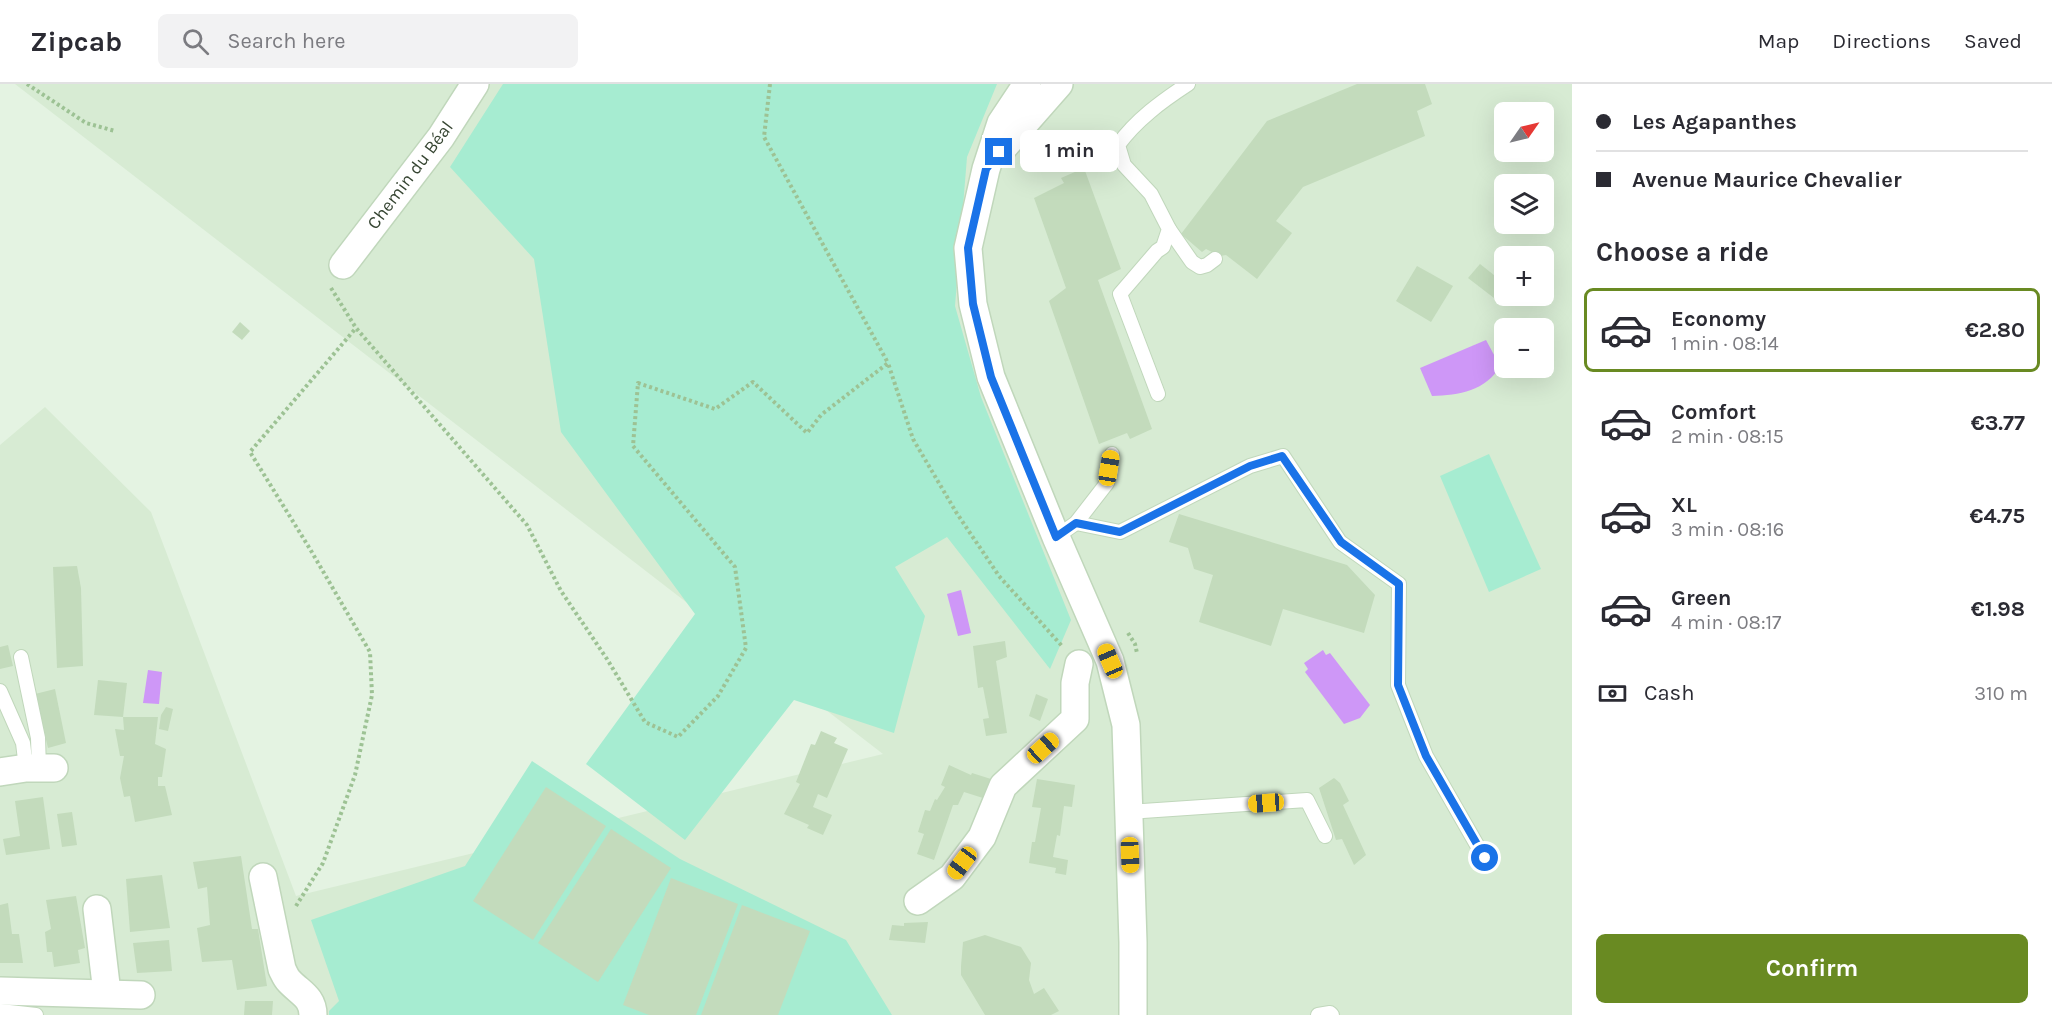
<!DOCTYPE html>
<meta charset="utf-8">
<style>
:root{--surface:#fff;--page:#f2f2f3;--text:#2b2b33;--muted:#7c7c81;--line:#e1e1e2;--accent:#698a22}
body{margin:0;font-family:Karla,sans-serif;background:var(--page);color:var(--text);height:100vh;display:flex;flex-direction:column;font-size:22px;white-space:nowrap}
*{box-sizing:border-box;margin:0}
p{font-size:20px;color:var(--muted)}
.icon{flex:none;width:33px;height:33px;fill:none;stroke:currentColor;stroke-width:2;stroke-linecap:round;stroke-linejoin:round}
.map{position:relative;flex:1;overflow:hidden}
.drawer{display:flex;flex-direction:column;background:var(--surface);width:480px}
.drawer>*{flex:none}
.hud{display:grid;align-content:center;height:132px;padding:0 24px;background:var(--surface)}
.needle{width:39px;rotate:56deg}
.controls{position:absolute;left:1494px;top:18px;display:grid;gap:12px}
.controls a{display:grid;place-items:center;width:60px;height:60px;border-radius:9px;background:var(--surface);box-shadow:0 6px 24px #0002;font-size:30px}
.end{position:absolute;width:27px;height:27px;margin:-14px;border:8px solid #1a73e8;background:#fff;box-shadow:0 0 0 3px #fff}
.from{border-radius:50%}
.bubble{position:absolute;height:42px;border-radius:9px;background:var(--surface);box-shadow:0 6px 24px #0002;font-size:20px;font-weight:700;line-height:42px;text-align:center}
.car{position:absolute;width:18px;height:36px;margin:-18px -9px;border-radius:8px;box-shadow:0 0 4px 2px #0007;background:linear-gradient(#f5c518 24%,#345 0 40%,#f5c518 0 76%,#345 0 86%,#f5c518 0)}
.hud b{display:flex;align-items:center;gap:21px;height:57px;font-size:22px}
.hud b+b{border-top:2px solid var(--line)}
.hud i{width:15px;height:15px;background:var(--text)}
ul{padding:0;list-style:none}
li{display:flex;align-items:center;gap:18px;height:84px;margin:0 12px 9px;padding:0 12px;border:3px solid transparent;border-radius:9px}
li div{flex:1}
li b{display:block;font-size:22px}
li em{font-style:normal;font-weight:700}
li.selected{border-color:var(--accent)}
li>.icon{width:54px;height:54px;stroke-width:1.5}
h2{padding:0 24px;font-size:27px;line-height:72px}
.pay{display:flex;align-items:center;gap:15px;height:66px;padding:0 24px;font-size:22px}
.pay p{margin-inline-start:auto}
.action{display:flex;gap:12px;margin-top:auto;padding:12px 24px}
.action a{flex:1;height:69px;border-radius:9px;background:var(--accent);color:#fff;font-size:24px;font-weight:700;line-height:69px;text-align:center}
header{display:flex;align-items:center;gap:36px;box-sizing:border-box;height:84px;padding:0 30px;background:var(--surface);border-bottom:2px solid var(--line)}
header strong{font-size:28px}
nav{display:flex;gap:33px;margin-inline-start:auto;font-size:21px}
.search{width:420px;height:54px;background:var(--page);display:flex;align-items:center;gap:15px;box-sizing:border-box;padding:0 21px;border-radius:9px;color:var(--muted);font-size:22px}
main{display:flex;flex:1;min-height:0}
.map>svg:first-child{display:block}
.residential{fill:#d7ebd3;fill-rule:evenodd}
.green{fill:#a6ecd1}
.water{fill:#ce97f7}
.building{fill:#c3dbbc}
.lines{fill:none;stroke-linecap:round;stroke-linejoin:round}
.lane-casing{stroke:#c0d7bb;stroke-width:16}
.street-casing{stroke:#c0d7bb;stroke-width:30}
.path{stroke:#9dc294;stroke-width:4;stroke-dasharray:3 3;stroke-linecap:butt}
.lane{stroke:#fff;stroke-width:14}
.street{stroke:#fff;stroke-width:27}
.route{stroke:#1a73e8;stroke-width:8}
.labels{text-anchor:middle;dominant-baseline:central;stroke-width:6;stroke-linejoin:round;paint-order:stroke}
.street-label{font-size:18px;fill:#364532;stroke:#fff}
</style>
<header>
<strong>Zipcab</strong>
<div class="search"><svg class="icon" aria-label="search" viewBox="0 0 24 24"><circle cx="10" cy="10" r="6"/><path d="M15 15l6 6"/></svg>Search here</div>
<nav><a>Map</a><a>Directions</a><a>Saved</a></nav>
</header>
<main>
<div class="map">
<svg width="1572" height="931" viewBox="0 0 1572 931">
<rect width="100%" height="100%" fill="#e4f3e2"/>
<!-- residential -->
<path class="residential" d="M15,0H1572V931H0V361L45,323L151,428L296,812L883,670ZM1504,28H1544V68H1504ZM1504,100H1544V140H1504ZM1504,172H1544V212H1504ZM1504,244H1544V284H1504Z"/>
<!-- green -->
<g class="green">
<polygon points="503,0 997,0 967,73 955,222 981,313 1071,536 1050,585 947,453 895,483 925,532 894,649 794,616 685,756 586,680 695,530 561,348 534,175 450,83"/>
<polygon points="1489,370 1541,485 1489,508 1440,392"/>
<polygon points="532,677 680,775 846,856 892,931 329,931 329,927 339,917 311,836 465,782"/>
</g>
<!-- water -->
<g class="water">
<path d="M1486,256L1500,282C1486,307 1459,311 1432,312L1420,284Z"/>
<polygon points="961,506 971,549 958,552 947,510"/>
<polygon points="1323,566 1326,571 1330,569 1370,621 1360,634 1344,640 1305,588 1308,585 1304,579"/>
<polygon points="148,586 162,588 159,620 143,619"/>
</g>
<!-- building -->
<g class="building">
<polygon points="1357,0 1425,0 1432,20 1417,27 1425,52 1303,103 1276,137 1292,149 1257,195 1226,171 1220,172 1206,165 1202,168 1181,150 1267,37"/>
<polygon points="1084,84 1121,185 1098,196 1152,345 1130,355 1127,349 1099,360 1049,217 1066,204 1034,114 1064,99 1061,94"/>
<polygon points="1480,180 1504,199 1494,214 1468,194"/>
<polygon points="1417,182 1453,202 1431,238 1396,217"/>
<polygon points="240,238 250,247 242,256 232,248"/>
<polygon points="1179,430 1347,481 1375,511 1364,549 1283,525 1271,562 1199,538 1213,491 1194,485 1188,464 1169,458"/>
<polygon points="77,482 81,504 83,582 57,584 53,483"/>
<polygon points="1005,557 1007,573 996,577 1007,649 986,652 983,635 989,634 983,603 978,604 973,562"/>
<polygon points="8,561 13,582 0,585 0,563"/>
<polygon points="98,596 127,599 123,633 94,631"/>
<polygon points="55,605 66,659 48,664 35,610"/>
<polygon points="1036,610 1048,615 1040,637 1029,632"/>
<polygon points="166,623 173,625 168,647 159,645 161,631"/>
<polygon points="123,633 158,633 155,660 166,665 162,693 158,693 158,702 165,702 172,731 135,738 130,712 124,713 120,694 124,672 120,672 115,645 124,646"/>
<polygon points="821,647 837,654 834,659 848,665 827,714 818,710 813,723 832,731 823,751 807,744 809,741 784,730 800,700 796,698 811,660 815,661"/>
<polygon points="949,681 971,691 972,689 991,695 983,714 964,708 958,721 953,721 934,776 917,770 924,750 918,748 925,726 930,727 935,715 937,716 945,703 941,701"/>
<polygon points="1334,694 1340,699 1349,717 1343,721 1366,771 1354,781 1342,755 1336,756 1319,704"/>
<polygon points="1037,695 1075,701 1072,723 1064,722 1060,752 1057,751 1053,773 1068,776 1066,791 1055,789 1056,784 1029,779 1032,758 1035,758 1041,724 1032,723"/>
<polygon points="546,703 606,742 533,856 473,817"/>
<polygon points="43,713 50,765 6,771 3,755 20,752 15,717"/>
<polygon points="72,728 77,761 62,763 57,730"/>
<polygon points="611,745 671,784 598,898 538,859"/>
<polygon points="241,772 252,845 258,845 267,902 237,906 232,876 202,878 197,844 210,841 207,803 198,805 193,778"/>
<polygon points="162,791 170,844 130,848 126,795"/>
<polygon points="671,794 738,820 696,931 649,931 623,921"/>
<polygon points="76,812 85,864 78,866 80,879 54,883 52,868 47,868 45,848 51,845 46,816"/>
<polygon points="8,819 12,850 19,850 23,879 0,879 0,821"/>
<polygon points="742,821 810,847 778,931 701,931"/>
<polygon points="928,838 925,859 889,856 892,841 904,842 904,839"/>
<polygon points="985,851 1021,863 1031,879 1029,896 1034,910 1044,904 1059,927 1051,931 985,931 961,891 961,882 963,858"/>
<polygon points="169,856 172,887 137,889 133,859"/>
<polygon points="245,917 273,917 272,931 244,931"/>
</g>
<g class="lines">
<defs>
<g id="lane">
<polyline points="1169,145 1192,178 1200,183 1207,181 1215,175"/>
<path d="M1158,310L1120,210L1157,167L1163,163L1169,145L1151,110L1124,81L1118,61C1136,36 1162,17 1188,0"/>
<polyline points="1076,439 1120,448 1250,382 1283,372 1340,458 1399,500 1398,601 1426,672 1485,775"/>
<polyline points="1056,453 1076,439 1107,399 1112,370"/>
<polyline points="21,573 38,654 39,684"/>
<polyline points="0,607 23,659 26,684"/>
<polyline points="1128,728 1307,716 1325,752"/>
<polyline points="0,927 36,931"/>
<polyline points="1318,931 1330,929 1332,931"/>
</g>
<g id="street">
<polyline points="1027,0 1001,39 986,85 968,164 973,220 991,293 1056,453 1110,577 1126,641 1133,858 1133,931"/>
<polyline points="1002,65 1059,0"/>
<polyline points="343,181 441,53 475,0"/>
<polyline points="0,688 26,684 54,684"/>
<path d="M263,793L282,885C284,889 286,894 289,897C300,909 313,913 313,931"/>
<polyline points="918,817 952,793 982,753 1003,702 1075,635 1075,599 1079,580"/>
<polyline points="97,825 107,909"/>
<polyline points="0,907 141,911"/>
</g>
</defs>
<!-- lane casing -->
<use href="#lane" class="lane-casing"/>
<!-- street casing -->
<use href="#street" class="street-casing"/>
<!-- path -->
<g class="path">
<polyline points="27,0 86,39 115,47"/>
<polyline points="770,0 764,53 888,279"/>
<polyline points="331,204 356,244 527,441 561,507 607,575 645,638 678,653 718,612 746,564 735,483 633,362 638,299 715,325 753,298 807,349 821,331 888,279 913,355 956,428 999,492 1062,562"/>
<polyline points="1128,549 1135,560 1137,569"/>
<polyline points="296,822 323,779 355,691 372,611 370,568 310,465 250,368 356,244"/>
</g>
<!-- lane -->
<use href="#lane" class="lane"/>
<!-- street -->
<use href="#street" class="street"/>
</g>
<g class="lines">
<!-- route -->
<polyline class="route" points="999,68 986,85 968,164 973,220 991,293 1056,453 1076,439 1120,448 1250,382 1282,372 1341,458 1399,500 1398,601 1426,672 1485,774"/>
</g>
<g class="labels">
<!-- street labels -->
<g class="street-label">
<text transform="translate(410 91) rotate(-53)">Chemin du Béal</text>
</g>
</g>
</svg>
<div class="controls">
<a><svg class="needle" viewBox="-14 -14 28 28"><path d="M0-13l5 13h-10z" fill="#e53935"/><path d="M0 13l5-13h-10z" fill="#7c7c81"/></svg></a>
<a><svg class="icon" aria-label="layers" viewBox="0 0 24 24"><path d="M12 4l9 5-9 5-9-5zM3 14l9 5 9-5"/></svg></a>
<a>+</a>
<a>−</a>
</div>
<i class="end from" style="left:1485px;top:774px"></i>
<i class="end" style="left:999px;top:68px"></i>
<div class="bubble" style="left:1020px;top:46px;width:99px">1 min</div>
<i class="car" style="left:1109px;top:384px;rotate:9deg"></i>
<i class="car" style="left:1110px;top:577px;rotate:337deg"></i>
<i class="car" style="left:1043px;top:664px;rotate:48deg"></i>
<i class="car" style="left:1266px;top:719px;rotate:266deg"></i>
<i class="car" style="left:1130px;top:771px;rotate:178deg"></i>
<i class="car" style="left:962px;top:779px;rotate:217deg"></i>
</div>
<section class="drawer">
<div class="hud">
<b><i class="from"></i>Les Agapanthes</b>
<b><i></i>Avenue Maurice Chevalier</b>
</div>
<h2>Choose a ride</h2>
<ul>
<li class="selected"><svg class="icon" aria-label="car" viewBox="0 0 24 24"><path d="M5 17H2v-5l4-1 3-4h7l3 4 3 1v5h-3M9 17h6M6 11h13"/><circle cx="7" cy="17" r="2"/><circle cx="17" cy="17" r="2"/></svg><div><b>Economy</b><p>1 min · 08:14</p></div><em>€2.80</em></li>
<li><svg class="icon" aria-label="car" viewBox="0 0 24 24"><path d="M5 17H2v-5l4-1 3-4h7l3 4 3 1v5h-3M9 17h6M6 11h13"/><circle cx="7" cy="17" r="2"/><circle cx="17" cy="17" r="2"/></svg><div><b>Comfort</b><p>2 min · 08:15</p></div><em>€3.77</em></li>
<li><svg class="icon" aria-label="car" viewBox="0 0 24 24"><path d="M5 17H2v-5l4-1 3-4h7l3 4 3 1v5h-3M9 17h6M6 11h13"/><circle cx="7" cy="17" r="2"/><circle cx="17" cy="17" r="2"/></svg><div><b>XL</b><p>3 min · 08:16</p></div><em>€4.75</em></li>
<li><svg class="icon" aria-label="car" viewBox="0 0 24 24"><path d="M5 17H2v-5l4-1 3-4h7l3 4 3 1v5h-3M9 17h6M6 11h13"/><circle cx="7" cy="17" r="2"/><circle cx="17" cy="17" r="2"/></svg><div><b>Green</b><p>4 min · 08:17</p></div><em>€1.98</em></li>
</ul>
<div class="pay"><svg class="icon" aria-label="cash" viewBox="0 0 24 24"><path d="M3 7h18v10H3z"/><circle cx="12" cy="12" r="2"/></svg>Cash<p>310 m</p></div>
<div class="action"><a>Confirm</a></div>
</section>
</main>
